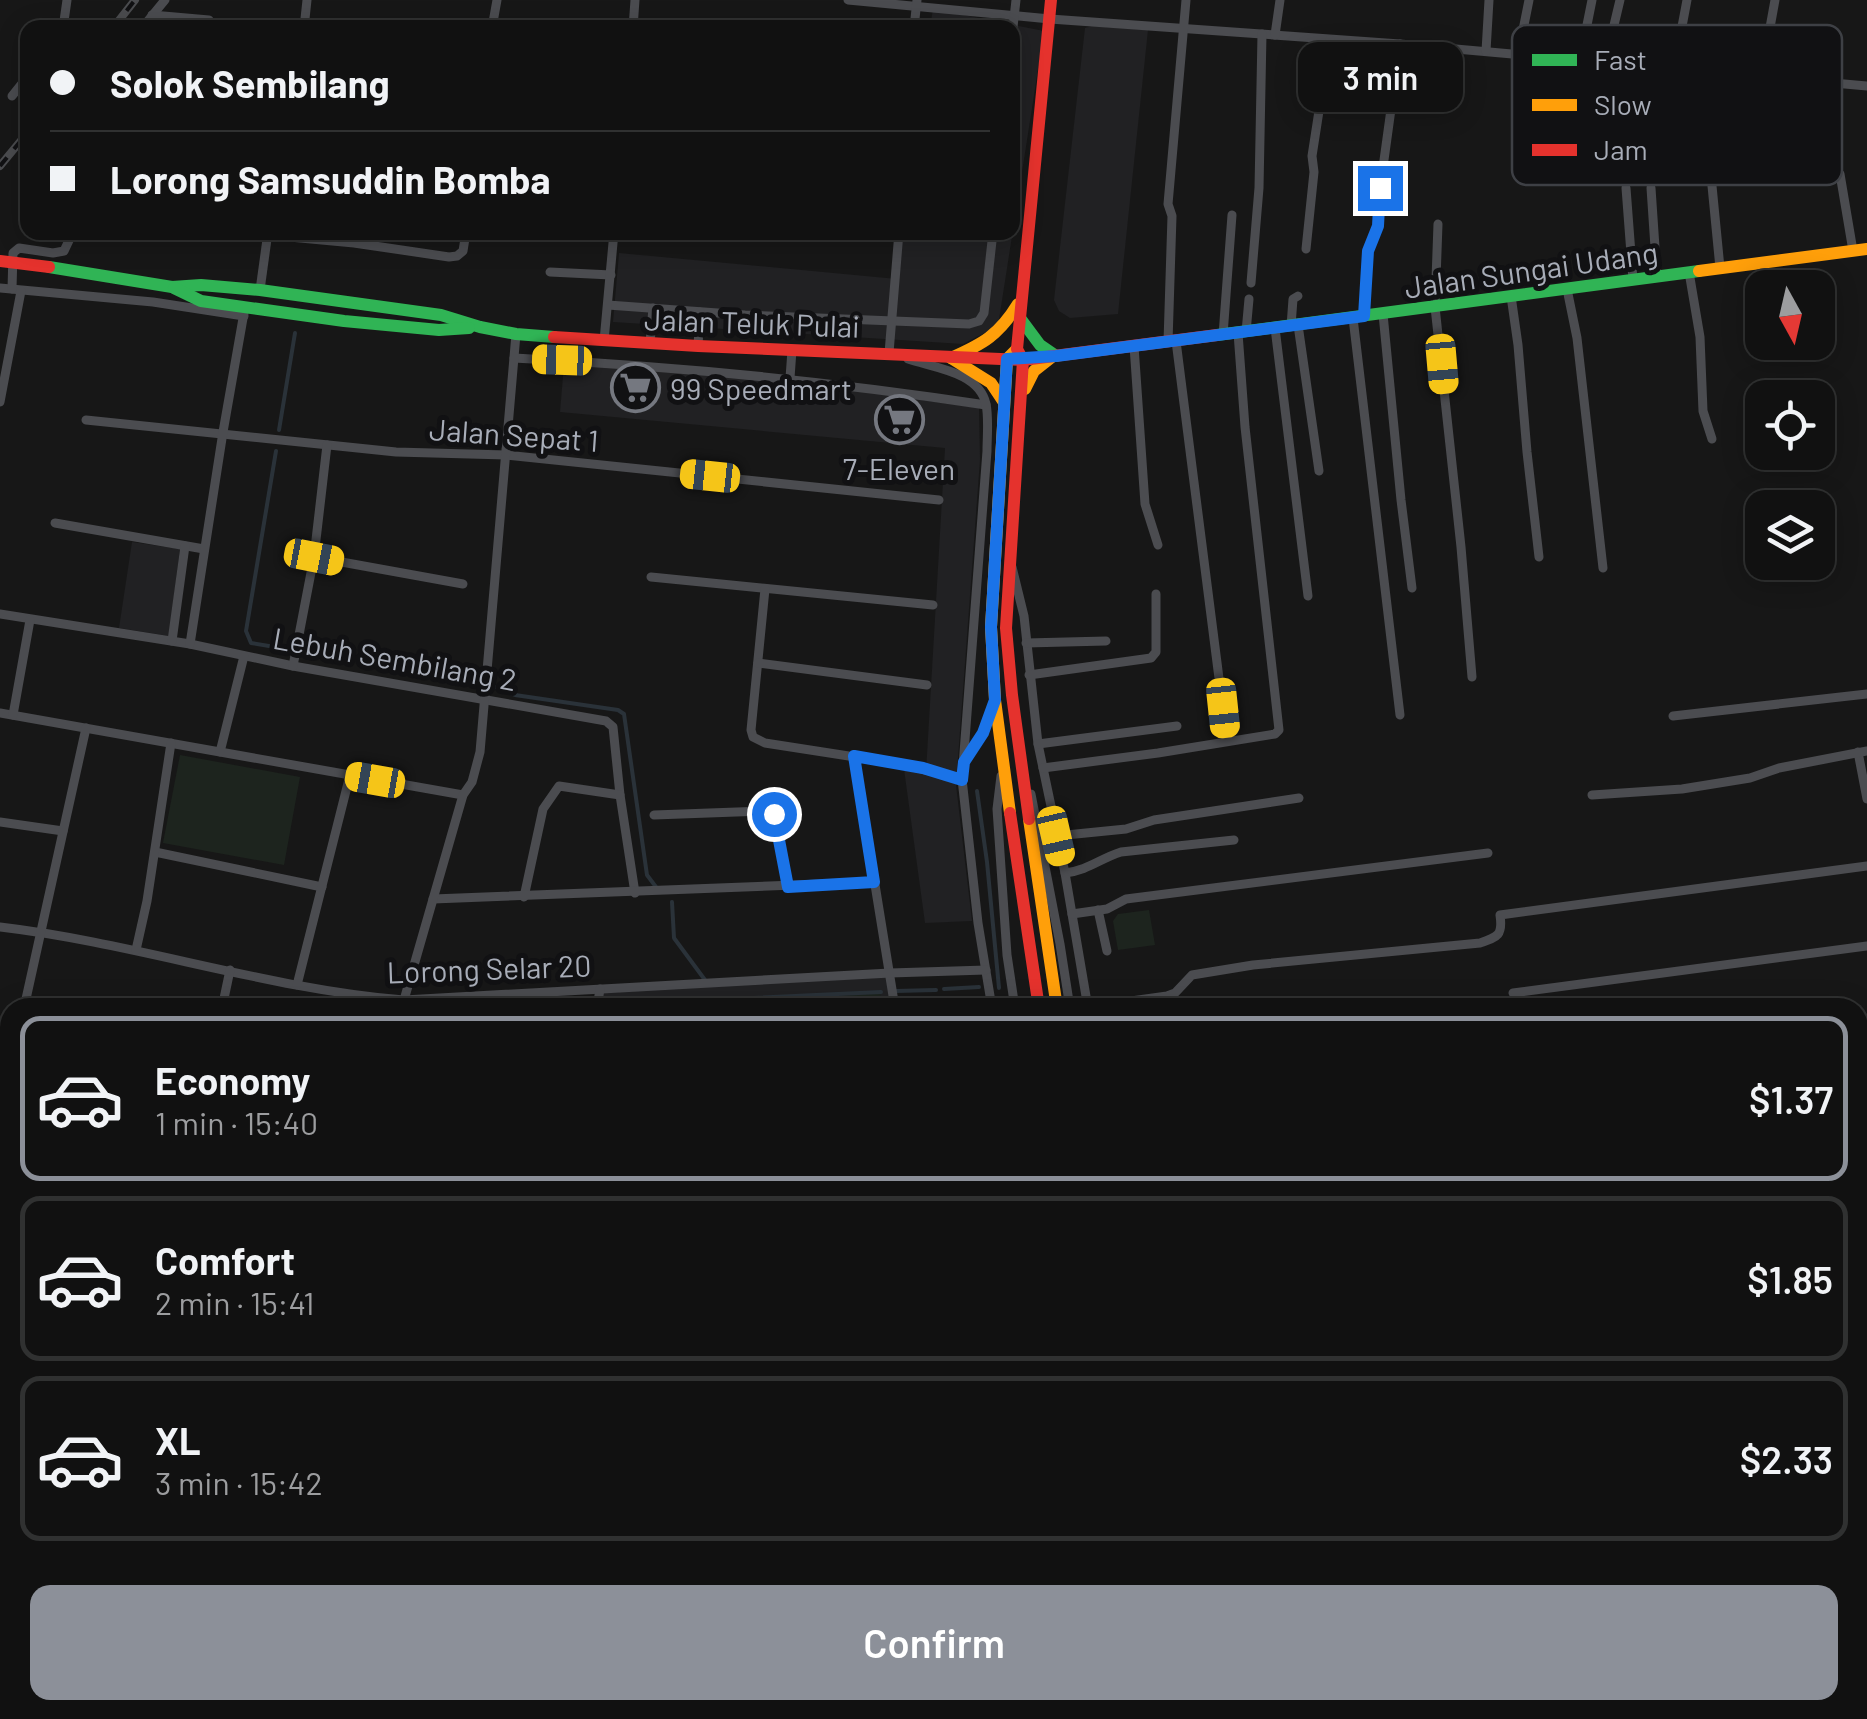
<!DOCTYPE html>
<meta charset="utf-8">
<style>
:root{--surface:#111;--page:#1a1a1a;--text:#f1f3f6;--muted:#9c9d9f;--line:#303131;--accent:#8c9099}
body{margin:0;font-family:Barlow,sans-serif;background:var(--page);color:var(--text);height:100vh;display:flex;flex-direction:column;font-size:38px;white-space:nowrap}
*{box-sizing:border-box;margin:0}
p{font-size:32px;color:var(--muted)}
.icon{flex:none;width:55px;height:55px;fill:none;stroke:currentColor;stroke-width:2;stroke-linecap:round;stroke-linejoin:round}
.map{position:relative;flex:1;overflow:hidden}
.drawer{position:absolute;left:0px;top:998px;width:1868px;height:722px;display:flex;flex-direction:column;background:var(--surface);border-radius:30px 30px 0 0;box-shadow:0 5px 25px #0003,0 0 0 2px var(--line)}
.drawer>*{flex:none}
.hud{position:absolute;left:20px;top:20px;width:1000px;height:220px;border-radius:20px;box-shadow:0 5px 25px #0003,0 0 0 2px var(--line);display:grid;align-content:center;height:220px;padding:0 30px;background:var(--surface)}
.needle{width:65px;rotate:172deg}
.controls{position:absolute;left:1745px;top:270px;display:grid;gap:20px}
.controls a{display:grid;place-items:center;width:90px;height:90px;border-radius:20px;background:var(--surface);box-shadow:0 5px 25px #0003,0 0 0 2px var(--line);font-size:50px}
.end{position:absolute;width:45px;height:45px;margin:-22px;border:12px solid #1a73e8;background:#fff;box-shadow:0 0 0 5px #fff}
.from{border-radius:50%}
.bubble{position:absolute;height:70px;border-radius:20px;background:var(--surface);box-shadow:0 5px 25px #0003,0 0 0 2px var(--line);font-size:32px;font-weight:600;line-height:70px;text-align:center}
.car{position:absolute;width:30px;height:60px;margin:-30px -15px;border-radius:12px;box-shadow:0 0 8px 2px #0007;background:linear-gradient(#f5c518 24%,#345 0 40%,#f5c518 0 76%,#345 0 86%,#f5c518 0)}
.hud b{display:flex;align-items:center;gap:35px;height:95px;font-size:38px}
.hud b+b{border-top:2px solid var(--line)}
.hud i{width:25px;height:25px;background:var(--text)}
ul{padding:18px 0 0;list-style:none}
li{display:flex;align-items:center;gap:30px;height:165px;margin:0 20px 15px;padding:0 10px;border:5px solid var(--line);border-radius:20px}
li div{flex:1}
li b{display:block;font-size:38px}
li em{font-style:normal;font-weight:600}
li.current{border-color:var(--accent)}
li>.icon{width:90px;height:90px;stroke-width:1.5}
.button{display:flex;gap:20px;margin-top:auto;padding:20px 30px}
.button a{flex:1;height:115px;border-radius:20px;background:var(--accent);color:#fff;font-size:40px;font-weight:600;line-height:115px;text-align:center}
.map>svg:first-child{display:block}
.built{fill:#212123}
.green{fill:#1d241e}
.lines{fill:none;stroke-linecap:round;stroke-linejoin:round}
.stream{stroke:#2a3239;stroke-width:4}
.street{stroke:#4b4c50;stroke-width:9}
.fast{stroke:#30b455;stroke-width:12}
.slow{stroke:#ff9f0a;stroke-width:12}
.jam{stroke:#e5322d;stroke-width:12}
.rail-casing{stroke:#4b4c4f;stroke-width:8}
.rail{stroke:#111113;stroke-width:4;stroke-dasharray:11;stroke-linecap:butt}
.jam-bridge{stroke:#e5322d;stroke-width:12}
.route{stroke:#1a73e8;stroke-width:12}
.labels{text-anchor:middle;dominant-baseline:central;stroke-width:10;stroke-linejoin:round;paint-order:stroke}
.street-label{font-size:30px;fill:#a8adb8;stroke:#111113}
.poi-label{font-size:30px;fill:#a8adb8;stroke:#111113;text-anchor:start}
.key{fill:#111113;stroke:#3e4045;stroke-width:2.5}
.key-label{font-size:28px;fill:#a8adb8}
</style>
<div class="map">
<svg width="1867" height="1719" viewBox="0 0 1867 1719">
<rect width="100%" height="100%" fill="#171717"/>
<!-- built -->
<g class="built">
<polygon points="933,9 1044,31 998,326 963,344 613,322 619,253 897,279 902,233 1012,232 1012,28 930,27"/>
<polygon points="1092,26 1148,30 1118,314 1070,318 1059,311 1054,300 1085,28"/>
<polygon points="564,364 794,382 979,408 980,460 956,785 972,921 925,923 904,769 926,772 945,448 560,412"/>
<polygon points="132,542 180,549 169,636 119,628"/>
<polygon points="887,976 891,1008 599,1008 602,993"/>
</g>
<!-- green -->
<g class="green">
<polygon points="180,755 300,777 284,865 163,843"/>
<polygon points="1149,910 1155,945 1118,950 1113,921 1118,914"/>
<polygon points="880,993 882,1007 777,1007 777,998"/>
</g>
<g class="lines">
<!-- stream -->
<g class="stream">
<polyline points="279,430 295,333"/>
<polyline points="276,451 246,631 251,643 287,649"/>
<polyline points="463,682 482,685"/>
<polyline points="493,686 515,695 618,710 624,714 647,875 656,887"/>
<polyline points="977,791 987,862 999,988"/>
<polyline points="672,902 674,938 705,980"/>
<polyline points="944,989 979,987"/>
<polyline points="896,991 936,990"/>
<polyline points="605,1005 881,992"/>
<polyline points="557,1007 596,1005"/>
<polyline points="547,1008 549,1007"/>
<polyline points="1052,1710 1056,1719"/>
</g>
<!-- street -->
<g class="street">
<polyline points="848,0 1050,19 1400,44 1867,86"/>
<polyline points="152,15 209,20"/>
<polyline points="63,28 67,0"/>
<polyline points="142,28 165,0"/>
<polyline points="304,28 307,0"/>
<polyline points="492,28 497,0"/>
<polyline points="633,28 635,0"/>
<polyline points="914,28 917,0"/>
<polyline points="1275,35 1280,0"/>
<polyline points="1012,36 1016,0"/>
<polyline points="1486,51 1489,0"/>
<polyline points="1518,55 1529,0"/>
<polyline points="1580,60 1592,0"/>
<path d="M1593,61C1589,81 1573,134 1586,150C1592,158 1605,162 1614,167"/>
<polyline points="1605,63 1620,0"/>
<polyline points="1674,69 1687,0"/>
<polyline points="1701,73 1720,268"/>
<polyline points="1761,77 1775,0"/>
<polyline points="12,96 28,76"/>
<polyline points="1840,174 1853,251"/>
<polyline points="1626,188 1633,280"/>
<polyline points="1651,188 1657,277"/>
<polyline points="1438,224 1435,307 1461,547 1472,677"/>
<polyline points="268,235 354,243 449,257 457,256 463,251 466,232"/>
<polyline points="1306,249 1314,172 1312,156 1330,40"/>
<polyline points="550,272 611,275"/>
<polyline points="1689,272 1700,337 1703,411 1712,439"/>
<polyline points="1251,283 1259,188 1262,34"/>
<polyline points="0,288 153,302 244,316"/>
<polyline points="12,289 13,253 19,248 53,253 64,251 73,232"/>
<polyline points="1567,289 1577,338 1603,568"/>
<polyline points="260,290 268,232"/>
<polyline points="1511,296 1518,345 1527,452 1539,557"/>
<polyline points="608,305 745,315 969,324 979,321 984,313 993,232"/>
<polyline points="1383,314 1401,500 1412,588"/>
<polyline points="1365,316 1368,251 1378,226 1380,189 1400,44"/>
<polyline points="1353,318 1400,715"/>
<polyline points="1298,325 1319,471"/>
<polyline points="1291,326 1293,299 1298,296"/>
<polyline points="1275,328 1308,596"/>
<polyline points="1246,332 1249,299"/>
<polyline points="1223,335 1232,215"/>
<polyline points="604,341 614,232"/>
<polyline points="1176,341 1227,741"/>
<polyline points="1168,342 1172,216 1168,204 1186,0"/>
<polyline points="650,343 653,308"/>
<polyline points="698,346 700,312"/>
<polyline points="1134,346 1145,504 1158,545"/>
<polyline points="893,354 889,353 899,232"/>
<path d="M514,358C672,366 829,381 986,405"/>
<path d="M908,359C935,368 979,372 986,404C989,419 987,436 987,451L962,779L978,923L992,1008"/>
<polyline points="790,378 792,350"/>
<polyline points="0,402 21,291"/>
<polyline points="86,420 396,452 506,455 939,500"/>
<polyline points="55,523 204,549"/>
<polyline points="314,557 463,584"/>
<polyline points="1012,567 1024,616 1038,744 1065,873 1088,1008"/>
<polyline points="651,577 933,605"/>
<polyline points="765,589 751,730 753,737 765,743 900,764 962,779"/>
<polyline points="0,614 190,644 293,666 606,721 613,727 620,795 635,893"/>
<polyline points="172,641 185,546"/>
<polyline points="1026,643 1106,641"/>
<polyline points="190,644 223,432 245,307"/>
<polyline points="758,663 927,685"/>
<polyline points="293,666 314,557 327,445"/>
<polyline points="1029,675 1151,658 1156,652 1156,594"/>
<polyline points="0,713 463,795"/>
<polyline points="13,715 30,620"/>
<polyline points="1673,716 1867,694"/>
<polyline points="1038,744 1177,726"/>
<polyline points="220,752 244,656"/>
<polyline points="1858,752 1867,799"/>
<polyline points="854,755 895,1008"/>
<polyline points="966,760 983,733 992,707"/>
<polyline points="1043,768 1158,753 1275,734 1279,730 1245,427 1238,333"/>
<polyline points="1001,776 997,809 1007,955 1015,1008"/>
<polyline points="1031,794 1060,944 1070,1008"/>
<polyline points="1592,795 1682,789 1750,778 1779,768 1867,751"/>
<polyline points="654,815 767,811 774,814 789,887"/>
<polyline points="0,822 63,831"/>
<polyline points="1056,836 1126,829 1154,820 1299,798"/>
<polyline points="155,852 322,887"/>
<path d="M1065,873C1089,870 1099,859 1121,852L1234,840"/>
<polyline points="524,897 543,809 559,786 620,795"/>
<polyline points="433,899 874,882"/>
<polyline points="1098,910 1107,951"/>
<polyline points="1072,914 1107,909 1126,899 1488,853"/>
<path d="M0,927C136,943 268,989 404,1000L890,973L986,970"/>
<polyline points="136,950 147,901 171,743"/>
<polyline points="297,985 350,775"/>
<polyline points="1513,993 1867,946"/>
<polyline points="404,1000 463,795 472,782 480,752 516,334"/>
<path d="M1088,1007L1167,996L1175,993L1192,975L1253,965L1480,943C1498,937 1503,935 1500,915L1867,866"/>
<polyline points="24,1008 86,728"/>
<polyline points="222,1008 230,970"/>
<polyline points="597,1008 600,989"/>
<polyline points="1858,1013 1862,1015 1867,1026"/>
<polyline points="1858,1056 1867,1055"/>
<polyline points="0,1096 10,1059"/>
<polyline points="0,1202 5,1182"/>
<polyline points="1858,1342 1867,1340"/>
<polyline points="1858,1425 1864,1476"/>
<polyline points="1858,1569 1867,1568"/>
<polyline points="0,1610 10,1569"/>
<polyline points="0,1632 10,1635"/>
<polyline points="1858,1661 1867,1660"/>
<polyline points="260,1710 263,1719"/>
<polyline points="651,1710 652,1719"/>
<polyline points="769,1710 769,1719"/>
<polyline points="84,1719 103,1710"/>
<polyline points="357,1719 374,1710"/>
<polyline points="1176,1719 1192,1717"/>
<polyline points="1469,1719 1531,1710"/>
</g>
<!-- fast -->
<g class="fast">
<polyline points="49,267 172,287 201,285 260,290 441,315 480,327 516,334 554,337"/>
<polyline points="174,288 201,301 344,321 439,330 469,328"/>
<polyline points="1020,318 1040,345 1056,356"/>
<polyline points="1217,335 1699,271"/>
<polyline points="888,1719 890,1710"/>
</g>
<!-- slow -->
<g class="slow">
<polyline points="1699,271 1867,249"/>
<path d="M951,358C983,344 999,335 1018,304"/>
<polyline points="951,358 991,383 1003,401"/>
<polyline points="1025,389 1034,371 1053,356"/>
<polyline points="1010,813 995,700 991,627 1007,359 1017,349"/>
<polyline points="1029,819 1057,1008"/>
<polyline points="0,1266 10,1268"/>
<polyline points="906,1719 908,1710"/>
</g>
<!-- jam -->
<g class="jam">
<polyline points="554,337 698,346 1023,360 1217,335"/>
<polyline points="1010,813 1039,1008"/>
<polyline points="1029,819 1012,695 1006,628 1023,360 1017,349 1051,0"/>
</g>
<defs>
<g id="rail">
<polyline points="113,28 135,0"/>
<polyline points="0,166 28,132"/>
</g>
</defs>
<!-- rail casing -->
<use href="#rail" class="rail-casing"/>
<!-- rail -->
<use href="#rail" class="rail"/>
<!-- jam-bridge -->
<polyline class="jam-bridge" points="0,261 49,267"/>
</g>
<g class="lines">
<!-- route -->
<polyline class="route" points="774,814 788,887 874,882 854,756 923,768 962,780 964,762 983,733 995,700 991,627 1007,359 1056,356 1364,316 1368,251 1378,226 1380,188"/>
</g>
<!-- icons -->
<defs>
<symbol id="supermarket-ring" viewBox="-11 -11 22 22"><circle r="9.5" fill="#111113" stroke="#757880" stroke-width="1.5"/><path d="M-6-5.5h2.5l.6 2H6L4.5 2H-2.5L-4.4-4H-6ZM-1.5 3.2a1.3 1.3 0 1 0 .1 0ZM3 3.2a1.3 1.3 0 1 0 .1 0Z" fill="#757880"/></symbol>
</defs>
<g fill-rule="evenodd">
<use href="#supermarket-ring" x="608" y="360" width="55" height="55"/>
<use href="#supermarket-ring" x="872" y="392" width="55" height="55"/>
</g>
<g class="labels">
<!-- street labels -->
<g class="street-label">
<text transform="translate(1531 269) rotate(-8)">Jalan Sungai Udang</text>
<text transform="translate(752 322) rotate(2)">Jalan Teluk Pulai</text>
<text transform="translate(514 434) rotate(4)">Jalan Sepat 1</text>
<text transform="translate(395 658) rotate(10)">Lebuh Sembilang 2</text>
<text transform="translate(489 968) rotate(-2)">Lorong Selar 20</text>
</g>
<!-- poi labels -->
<g class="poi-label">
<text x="670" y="388">99 Speedmart</text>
<text x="899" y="468" text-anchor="middle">7-Eleven</text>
</g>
</g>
<!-- legend -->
<rect x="1512" y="25" width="330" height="160" rx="15" class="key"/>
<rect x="1532" y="54" width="45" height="12" fill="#30b455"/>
<rect x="1532" y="99" width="45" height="12" fill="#ff9f0a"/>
<rect x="1532" y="144" width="45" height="12" fill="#e5322d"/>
<g class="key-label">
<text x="1594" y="70">Fast</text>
<text x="1594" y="115">Slow</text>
<text x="1594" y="160">Jam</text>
</g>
</svg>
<div class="controls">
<a><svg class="needle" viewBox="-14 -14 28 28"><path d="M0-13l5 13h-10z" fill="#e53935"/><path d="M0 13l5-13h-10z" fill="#9c9d9f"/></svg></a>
<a><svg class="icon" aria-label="locate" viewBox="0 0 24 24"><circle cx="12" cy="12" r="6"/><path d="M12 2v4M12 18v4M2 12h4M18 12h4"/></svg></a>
<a><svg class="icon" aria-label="layers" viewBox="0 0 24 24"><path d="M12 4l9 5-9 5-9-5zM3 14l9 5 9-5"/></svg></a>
</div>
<i class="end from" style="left:774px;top:814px"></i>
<i class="end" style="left:1380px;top:188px"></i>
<div class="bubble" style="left:1298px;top:42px;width:165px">3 min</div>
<i class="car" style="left:562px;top:360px;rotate:272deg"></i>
<i class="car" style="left:1442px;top:364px;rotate:175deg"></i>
<i class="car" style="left:710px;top:476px;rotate:276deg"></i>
<i class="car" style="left:314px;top:557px;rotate:101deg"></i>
<i class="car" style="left:1223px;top:708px;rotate:174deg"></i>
<i class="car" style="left:375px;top:780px;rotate:280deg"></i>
<i class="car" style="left:1056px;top:836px;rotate:167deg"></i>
<div class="hud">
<b><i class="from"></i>Solok Sembilang</b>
<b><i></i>Lorong Samsuddin Bomba</b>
</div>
<section class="drawer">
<ul>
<li class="current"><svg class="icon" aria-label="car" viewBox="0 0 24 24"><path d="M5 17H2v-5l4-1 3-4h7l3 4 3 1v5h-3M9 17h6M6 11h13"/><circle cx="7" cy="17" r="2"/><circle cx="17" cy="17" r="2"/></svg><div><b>Economy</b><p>1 min · 15:40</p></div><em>$1.37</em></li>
<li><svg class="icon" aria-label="car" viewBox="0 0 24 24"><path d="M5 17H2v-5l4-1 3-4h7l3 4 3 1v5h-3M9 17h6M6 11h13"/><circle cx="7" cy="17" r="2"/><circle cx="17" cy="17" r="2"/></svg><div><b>Comfort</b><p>2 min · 15:41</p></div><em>$1.85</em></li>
<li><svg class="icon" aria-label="car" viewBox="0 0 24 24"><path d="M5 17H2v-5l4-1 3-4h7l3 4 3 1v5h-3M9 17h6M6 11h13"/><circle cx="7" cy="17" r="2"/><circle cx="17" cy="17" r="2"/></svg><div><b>XL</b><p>3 min · 15:42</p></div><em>$2.33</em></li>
</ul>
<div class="button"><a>Confirm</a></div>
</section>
</div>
